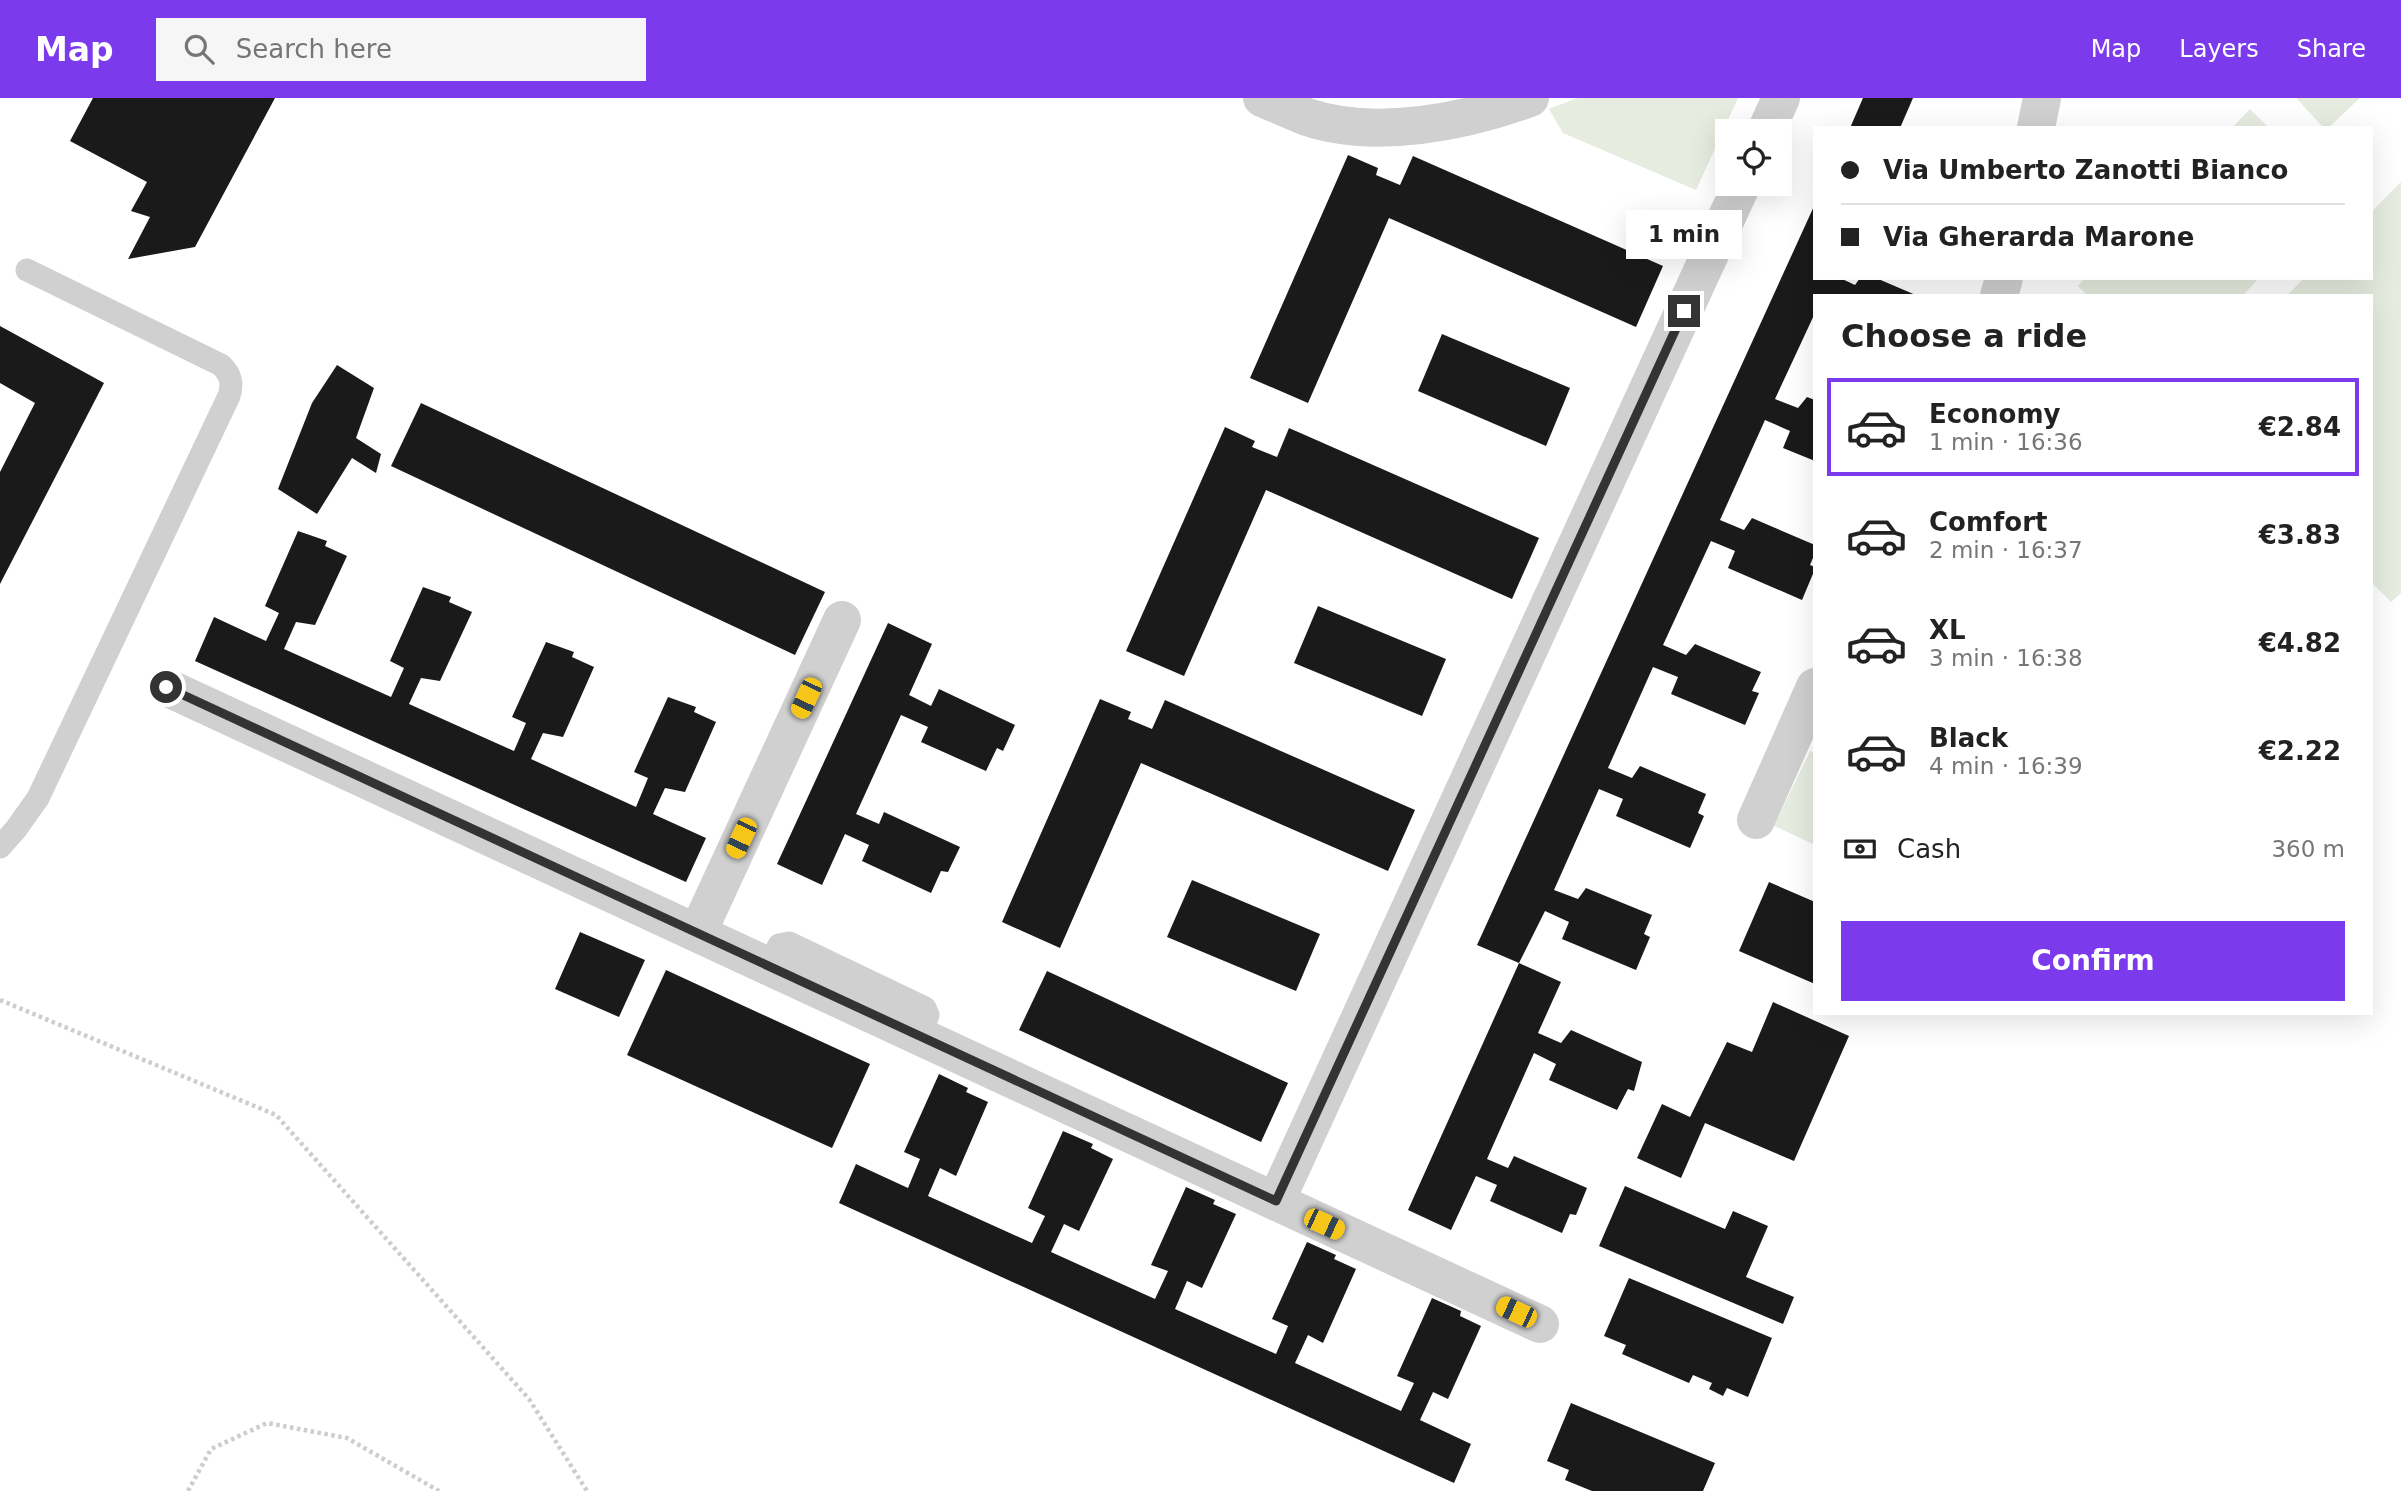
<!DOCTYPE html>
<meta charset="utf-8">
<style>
:root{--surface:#fff;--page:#f6f6f6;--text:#222;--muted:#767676;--line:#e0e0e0;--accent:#7c3aed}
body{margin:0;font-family:"DejaVu Sans",sans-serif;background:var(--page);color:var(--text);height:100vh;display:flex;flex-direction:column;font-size:26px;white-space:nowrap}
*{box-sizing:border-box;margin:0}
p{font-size:23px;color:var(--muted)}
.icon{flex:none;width:38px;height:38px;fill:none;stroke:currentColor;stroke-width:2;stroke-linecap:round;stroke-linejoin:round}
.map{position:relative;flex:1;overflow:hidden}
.sheet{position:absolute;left:1813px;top:196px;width:560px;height:721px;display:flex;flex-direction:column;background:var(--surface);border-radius:0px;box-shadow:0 7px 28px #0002}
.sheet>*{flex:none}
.hud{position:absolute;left:1813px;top:28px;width:560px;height:154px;border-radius:0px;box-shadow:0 7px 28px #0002;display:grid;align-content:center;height:154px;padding:0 28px;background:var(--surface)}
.buttons{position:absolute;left:1715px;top:21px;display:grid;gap:14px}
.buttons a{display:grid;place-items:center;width:77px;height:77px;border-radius:0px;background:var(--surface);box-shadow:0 7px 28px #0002;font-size:35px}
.end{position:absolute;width:32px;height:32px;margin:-16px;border:9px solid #333;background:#fff;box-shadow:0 0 0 4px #fff}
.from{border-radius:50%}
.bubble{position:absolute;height:49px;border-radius:0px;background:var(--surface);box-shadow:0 7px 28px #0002;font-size:23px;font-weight:700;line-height:49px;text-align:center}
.car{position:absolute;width:21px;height:42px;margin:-21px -10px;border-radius:9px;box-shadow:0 0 5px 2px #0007;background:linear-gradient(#f5c518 24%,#345 0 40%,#f5c518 0 76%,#345 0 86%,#f5c518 0)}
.hud b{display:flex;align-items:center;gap:24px;height:66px;font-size:26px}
.hud b+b{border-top:2px solid var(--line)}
.hud i{width:18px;height:18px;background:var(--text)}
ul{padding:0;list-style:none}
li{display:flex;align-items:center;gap:21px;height:98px;margin:0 14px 10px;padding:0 14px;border:4px solid transparent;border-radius:0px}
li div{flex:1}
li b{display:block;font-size:26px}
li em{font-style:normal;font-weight:700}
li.on{border-color:var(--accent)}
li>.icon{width:63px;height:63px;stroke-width:1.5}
h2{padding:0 28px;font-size:32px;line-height:84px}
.pay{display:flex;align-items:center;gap:18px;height:77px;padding:0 28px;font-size:26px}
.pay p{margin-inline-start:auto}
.button{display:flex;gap:14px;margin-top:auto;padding:14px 28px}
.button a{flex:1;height:80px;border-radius:0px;background:var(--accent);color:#fff;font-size:28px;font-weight:700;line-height:80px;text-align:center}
header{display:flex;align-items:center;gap:42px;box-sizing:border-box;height:98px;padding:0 35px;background:var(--accent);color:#fff}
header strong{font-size:33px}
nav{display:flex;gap:38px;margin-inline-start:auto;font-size:24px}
.search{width:490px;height:63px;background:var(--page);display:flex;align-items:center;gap:18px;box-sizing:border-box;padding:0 24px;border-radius:0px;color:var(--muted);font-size:26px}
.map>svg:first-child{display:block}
.green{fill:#e6ecdf}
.building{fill:#1a1a1a}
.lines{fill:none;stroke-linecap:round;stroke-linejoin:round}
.path{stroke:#cdcdcd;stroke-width:4.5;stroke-dasharray:3.5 3.5;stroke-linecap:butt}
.service{stroke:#d0d0d0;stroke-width:23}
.minor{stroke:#d0d0d0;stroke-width:38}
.route{stroke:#333;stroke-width:9}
</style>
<header>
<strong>Map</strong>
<div class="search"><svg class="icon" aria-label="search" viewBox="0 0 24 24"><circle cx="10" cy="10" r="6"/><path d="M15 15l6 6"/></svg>Search here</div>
<nav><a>Map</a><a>Layers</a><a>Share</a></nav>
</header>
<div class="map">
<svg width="2401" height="1393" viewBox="0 0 2401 1393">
<rect width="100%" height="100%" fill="#fff"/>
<!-- green -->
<g class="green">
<polygon points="1577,0 1738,0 1696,92 1563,35 1549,11"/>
<polygon points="2296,0 2360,0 2328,30 2324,30"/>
<polygon points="2250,11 2269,30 2232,30"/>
<polygon points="2401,84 2401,495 2391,504 2371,484 2371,198 2287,198 2304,180 2371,180 2371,114"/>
<polygon points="2085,180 2259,180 2242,198 2088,198 2078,188"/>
<polygon points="1810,653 1815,655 1815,747 1774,728"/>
</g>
<!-- building -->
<g class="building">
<polygon points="93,0 275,0 195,149 128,161 150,119 131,113 147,84 70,43"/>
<polygon points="1863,0 1913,0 1900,30 1850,30"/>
<polygon points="1348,57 1378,70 1376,77 1400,87 1413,58 1663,168 1636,229 1389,120 1308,305 1250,280"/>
<polygon points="1815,106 1815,180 1840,180 1855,187 1860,180 1876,180 1918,198 1815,198 1815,215 1775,301 1798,310 1807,299 1815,302 1815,363 1783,350 1790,333 1765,322 1720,422 1744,432 1752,420 1815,447 1815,455 1810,467 1815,469 1815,471 1802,502 1728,470 1735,453 1711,443 1663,547 1686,557 1695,546 1761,574 1752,593 1759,595 1745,627 1671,596 1678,579 1653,569 1608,670 1632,680 1640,668 1706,696 1698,715 1704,718 1690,750 1616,718 1623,701 1599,691 1554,792 1578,801 1586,790 1652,817 1644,836 1650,839 1636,872 1562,841 1569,824 1545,813 1519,865 1561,884 1538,935 1561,945 1571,932 1642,964 1634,993 1628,991 1617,1012 1549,982 1556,966 1534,955 1487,1061 1508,1070 1514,1058 1587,1090 1576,1117 1570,1116 1562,1135 1490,1103 1497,1087 1476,1078 1451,1132 1408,1112 1519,865 1477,847"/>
<polygon points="0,228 104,285 0,486 0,374 35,305 0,285"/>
<polygon points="1442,236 1570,290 1546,348 1418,293"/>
<polygon points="337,267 374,290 356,340 381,356 376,375 352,360 317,416 278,391 312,305"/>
<polygon points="421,305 825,494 795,557 391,368"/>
<polygon points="1225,329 1255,343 1252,349 1277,359 1289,330 1539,440 1512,501 1266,392 1184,578 1126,553"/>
<polygon points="298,433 327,443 325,448 347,458 315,527 296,524 284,551 391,599 404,570 390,563 423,489 451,499 449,504 472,514 440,583 421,580 409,606 514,653 526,625 512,619 546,544 574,554 572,559 594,569 563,639 543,635 531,661 636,709 648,680 634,674 668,599 696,609 694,614 716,624 685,694 665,690 653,716 706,740 686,784 195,563 214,519 266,543 279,515 265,508"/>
<polygon points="1318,508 1446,561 1422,618 1294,565"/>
<polygon points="888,525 932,546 909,597 931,608 939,591 1015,627 1003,653 997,650 986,673 921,644 928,629 901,617 856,716 879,726 884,714 960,749 948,774 941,773 931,795 862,763 869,747 845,736 822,787 777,766"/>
<polygon points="1100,601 1131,614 1128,621 1152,631 1165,602 1415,712 1388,773 1141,665 1060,850 1002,824"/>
<polygon points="1192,782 1320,836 1296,893 1167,839"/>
<polygon points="1769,784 1815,804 1815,886 1739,853"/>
<polygon points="580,834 645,862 619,919 555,891"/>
<polygon points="666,872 870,966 832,1050 627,957"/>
<polygon points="1047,873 1288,985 1261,1044 1019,932"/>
<polygon points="1773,904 1849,938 1794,1063 1705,1025 1681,1080 1637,1060 1662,1006 1690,1019 1727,944 1752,954"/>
<polygon points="939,976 968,990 966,994 988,1004 956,1078 940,1070 928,1098 1032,1145 1045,1118 1028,1110 1063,1033 1093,1046 1091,1050 1113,1061 1079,1133 1064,1126 1051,1154 1155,1201 1168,1173 1151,1167 1186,1089 1215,1102 1213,1106 1236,1116 1202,1190 1187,1183 1175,1211 1276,1256 1288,1228 1272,1221 1307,1144 1336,1157 1334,1161 1356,1171 1323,1245 1308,1237 1295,1265 1401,1313 1414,1285 1397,1278 1432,1200 1461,1213 1460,1218 1481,1228 1448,1301 1433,1294 1420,1322 1471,1346 1454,1385 839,1105 856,1066 908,1090 920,1061 904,1054"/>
<polygon points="1625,1088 1725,1131 1733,1113 1768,1128 1746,1179 1794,1199 1783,1226 1599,1148"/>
<polygon points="1629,1180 1772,1240 1748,1299 1727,1290 1723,1298 1709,1291 1712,1285 1693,1277 1689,1285 1622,1256 1626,1247 1604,1238"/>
<polygon points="1571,1305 1715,1365 1703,1393 1592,1393 1565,1382 1569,1372 1547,1363"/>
</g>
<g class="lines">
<!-- path -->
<g class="path">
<polyline points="0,902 276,1017 529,1301 587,1393"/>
<polyline points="188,1393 211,1351 267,1325 347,1340 439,1393"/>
</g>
<!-- service -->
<g class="service">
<path d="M0,749L16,731L38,700L229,298C233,285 231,277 221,267L27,172"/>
<polyline points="768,868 779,847 789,845 925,910 928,917 920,938"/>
</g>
<!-- minor -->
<g class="minor">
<path d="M1262,0C1277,6 1292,13 1307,19C1375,42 1465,24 1530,0"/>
<polyline points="2036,30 2042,0"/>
<polyline points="1766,33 1781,0"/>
<polyline points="1999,198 2004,180"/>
<polyline points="166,589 1540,1226"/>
<polyline points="1756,722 1815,589"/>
<polyline points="698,834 842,522"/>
<polyline points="1276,1103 1742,86"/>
</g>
</g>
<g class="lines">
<!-- route -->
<polyline class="route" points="166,589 1276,1103 1684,213"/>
</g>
</svg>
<div class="buttons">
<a><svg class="icon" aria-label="locate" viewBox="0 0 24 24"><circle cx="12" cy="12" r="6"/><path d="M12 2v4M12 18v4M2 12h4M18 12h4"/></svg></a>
</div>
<i class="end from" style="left:166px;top:589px"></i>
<i class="end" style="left:1684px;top:213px"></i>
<div class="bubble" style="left:1626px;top:112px;width:116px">1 min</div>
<i class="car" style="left:806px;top:600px;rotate:205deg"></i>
<i class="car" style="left:741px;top:740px;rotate:205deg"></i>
<i class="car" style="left:1324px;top:1126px;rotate:115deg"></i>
<i class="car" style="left:1516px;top:1214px;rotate:295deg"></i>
<div class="hud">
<b><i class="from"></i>Via Umberto Zanotti Bianco</b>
<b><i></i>Via Gherarda Marone</b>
</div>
<section class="sheet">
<h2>Choose a ride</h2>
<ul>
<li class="on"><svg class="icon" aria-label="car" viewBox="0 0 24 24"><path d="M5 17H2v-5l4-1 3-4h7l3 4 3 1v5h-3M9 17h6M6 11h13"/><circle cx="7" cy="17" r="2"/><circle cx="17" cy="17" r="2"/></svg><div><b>Economy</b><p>1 min · 16:36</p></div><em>€2.84</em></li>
<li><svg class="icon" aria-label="car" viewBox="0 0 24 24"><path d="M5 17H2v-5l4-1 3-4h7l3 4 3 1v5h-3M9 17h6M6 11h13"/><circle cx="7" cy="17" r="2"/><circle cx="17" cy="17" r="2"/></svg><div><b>Comfort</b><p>2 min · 16:37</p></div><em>€3.83</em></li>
<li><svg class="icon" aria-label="car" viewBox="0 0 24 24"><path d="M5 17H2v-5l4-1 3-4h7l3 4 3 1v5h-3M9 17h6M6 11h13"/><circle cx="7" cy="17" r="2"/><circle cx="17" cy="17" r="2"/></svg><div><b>XL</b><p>3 min · 16:38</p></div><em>€4.82</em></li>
<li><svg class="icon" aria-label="car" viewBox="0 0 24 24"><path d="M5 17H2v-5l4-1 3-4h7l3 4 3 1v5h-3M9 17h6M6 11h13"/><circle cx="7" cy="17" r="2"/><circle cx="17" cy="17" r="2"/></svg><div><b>Black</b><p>4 min · 16:39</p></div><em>€2.22</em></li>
</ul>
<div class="pay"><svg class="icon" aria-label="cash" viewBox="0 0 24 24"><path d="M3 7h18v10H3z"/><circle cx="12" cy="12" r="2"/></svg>Cash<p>360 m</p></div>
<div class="button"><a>Confirm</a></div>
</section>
</div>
